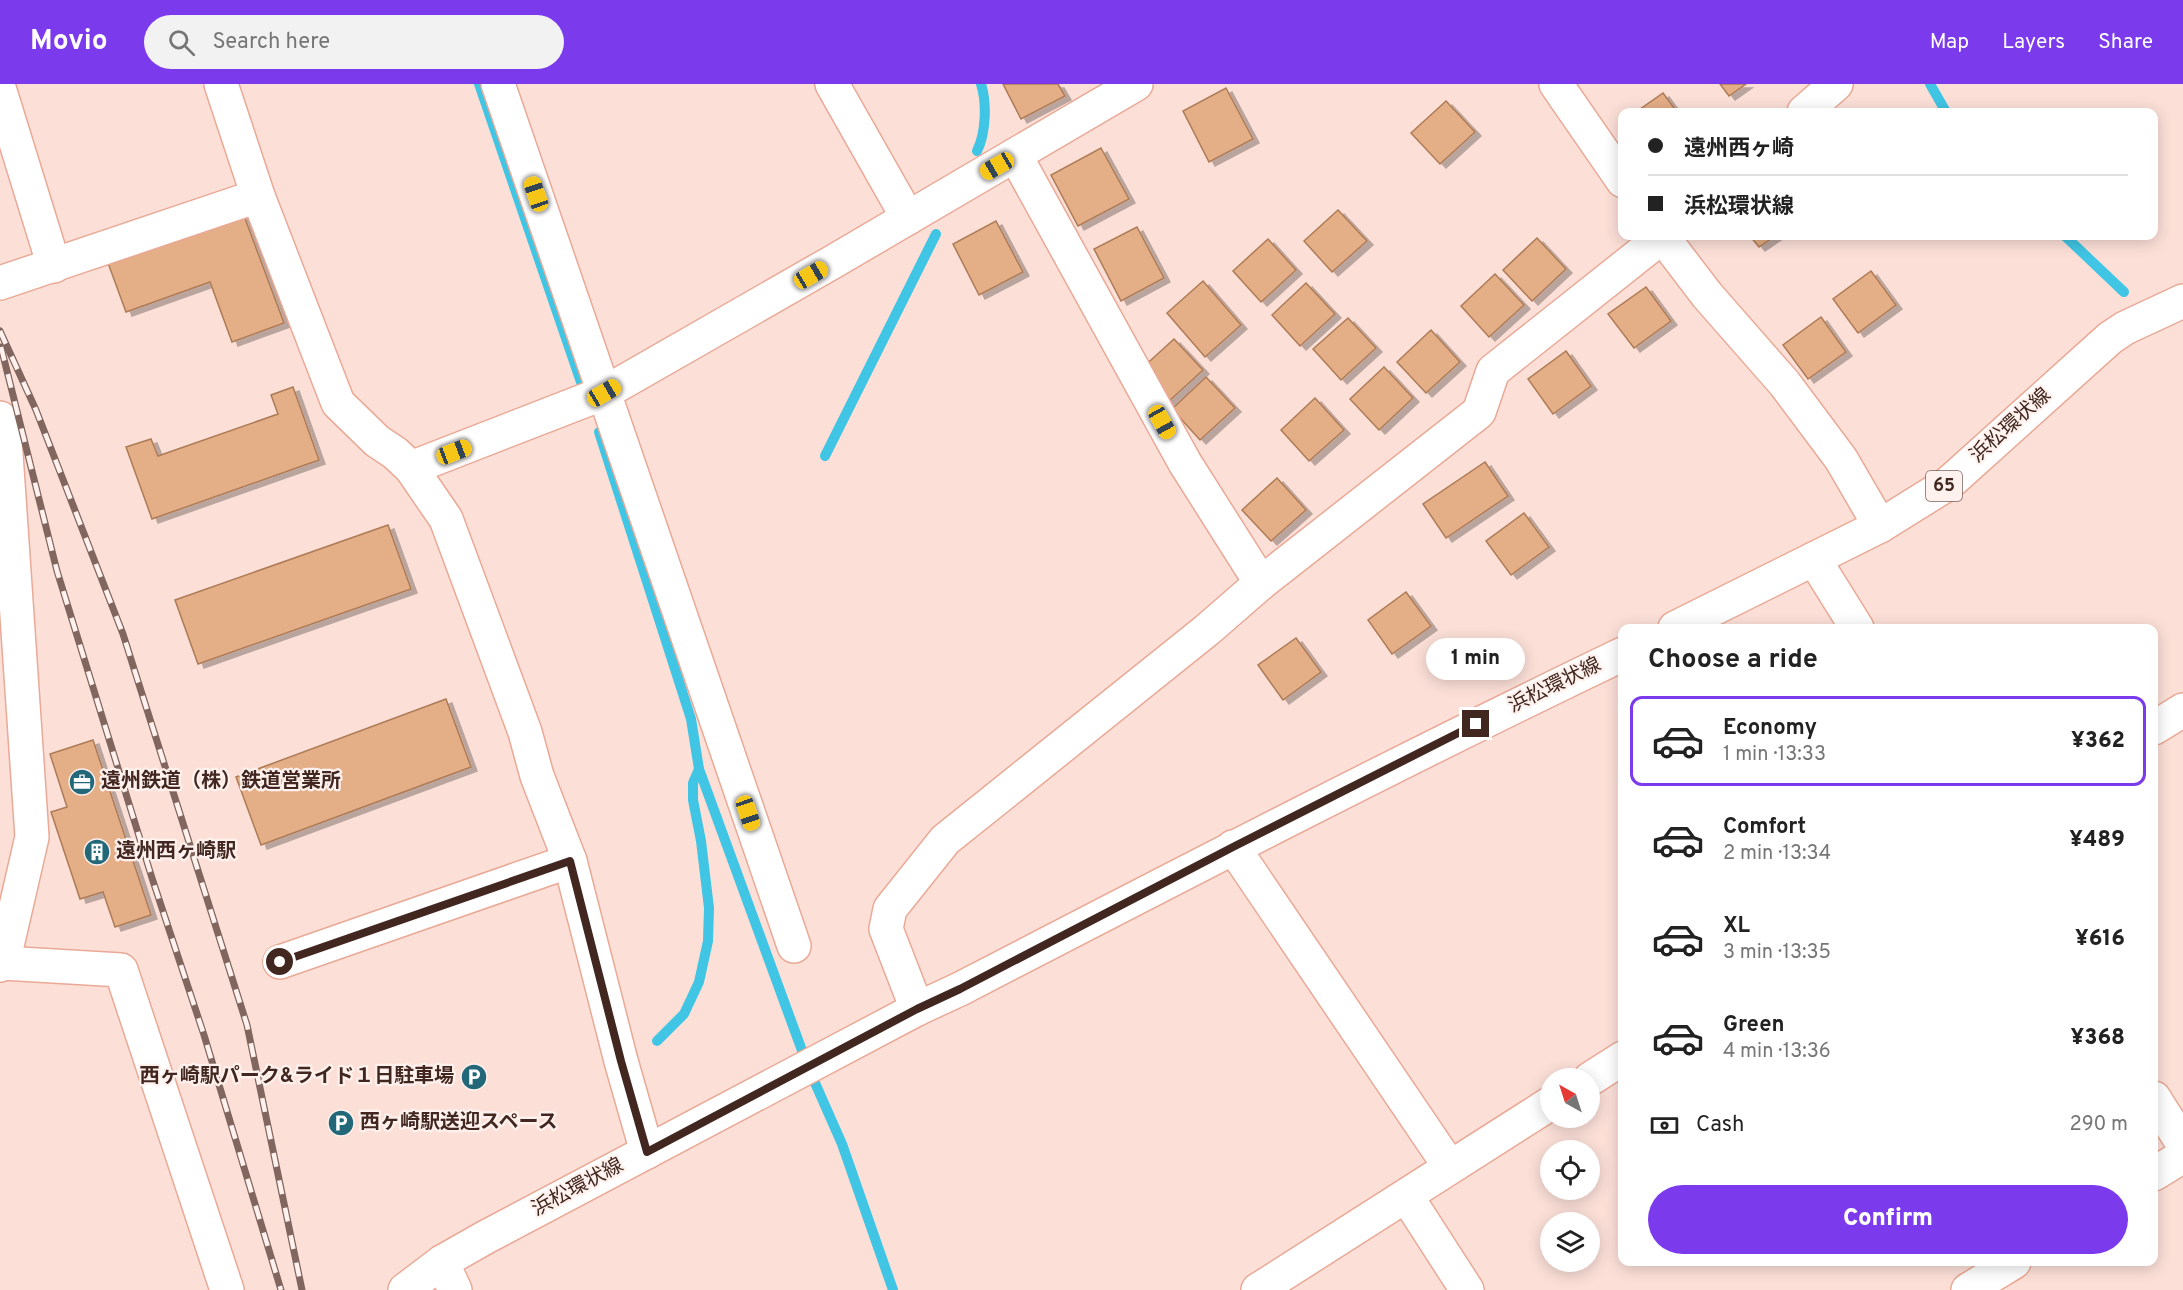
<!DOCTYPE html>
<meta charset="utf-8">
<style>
:root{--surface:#fff;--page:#f2f2f2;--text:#222;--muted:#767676;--line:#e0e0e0;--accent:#7c3aed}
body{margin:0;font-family:Overpass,"Noto Sans JP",sans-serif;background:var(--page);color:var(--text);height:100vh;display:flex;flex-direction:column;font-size:22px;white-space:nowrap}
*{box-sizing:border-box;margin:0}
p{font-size:20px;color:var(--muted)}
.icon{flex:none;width:33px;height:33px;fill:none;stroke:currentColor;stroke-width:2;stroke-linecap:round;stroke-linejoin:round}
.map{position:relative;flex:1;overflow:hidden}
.panel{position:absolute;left:1618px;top:540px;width:540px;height:642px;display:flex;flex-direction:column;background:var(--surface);border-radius:12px;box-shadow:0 3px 15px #0003}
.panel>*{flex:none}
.banner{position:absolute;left:1618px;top:24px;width:540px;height:132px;border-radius:12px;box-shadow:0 3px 15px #0003;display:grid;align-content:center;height:132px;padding:0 30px;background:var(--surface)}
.needle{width:39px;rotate:321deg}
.buttons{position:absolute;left:1540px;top:984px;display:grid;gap:12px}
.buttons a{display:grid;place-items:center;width:60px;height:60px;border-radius:50%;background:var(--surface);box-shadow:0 3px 15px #0003;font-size:30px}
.end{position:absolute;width:27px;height:27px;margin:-14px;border:8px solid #412720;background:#fff;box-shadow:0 0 0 3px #fff}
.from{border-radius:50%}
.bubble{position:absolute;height:42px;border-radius:21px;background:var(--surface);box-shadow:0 3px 15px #0003;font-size:20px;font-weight:800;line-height:42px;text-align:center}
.car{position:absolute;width:18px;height:36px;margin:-18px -9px;border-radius:8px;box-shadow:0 0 4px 2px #0007;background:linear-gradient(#f5c518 24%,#345 0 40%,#f5c518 0 76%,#345 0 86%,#f5c518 0)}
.banner b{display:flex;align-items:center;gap:21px;height:57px;font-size:22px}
.banner b+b{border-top:2px solid var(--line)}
.banner i{width:15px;height:15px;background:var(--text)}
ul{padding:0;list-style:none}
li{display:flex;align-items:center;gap:18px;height:90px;margin:0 12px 9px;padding:0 18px;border:3px solid transparent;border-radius:12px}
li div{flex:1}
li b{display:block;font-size:22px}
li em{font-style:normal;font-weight:800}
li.selected{border-color:var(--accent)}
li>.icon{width:54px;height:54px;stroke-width:1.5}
h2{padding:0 30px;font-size:27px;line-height:72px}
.pay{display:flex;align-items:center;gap:15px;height:66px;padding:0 30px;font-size:22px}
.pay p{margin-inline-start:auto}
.cta{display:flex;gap:12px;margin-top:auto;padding:12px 30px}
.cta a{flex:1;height:69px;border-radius:36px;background:var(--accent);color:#fff;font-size:24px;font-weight:800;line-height:69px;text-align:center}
header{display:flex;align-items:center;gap:36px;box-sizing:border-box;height:84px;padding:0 30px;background:var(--accent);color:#fff}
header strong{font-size:28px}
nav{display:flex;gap:33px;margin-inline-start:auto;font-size:21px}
.search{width:420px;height:54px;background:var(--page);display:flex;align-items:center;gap:15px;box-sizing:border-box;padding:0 21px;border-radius:33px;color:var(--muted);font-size:22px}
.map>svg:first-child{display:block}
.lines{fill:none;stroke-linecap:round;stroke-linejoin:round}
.stream{stroke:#40c5e4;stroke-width:10}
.building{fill:#e4ae87;stroke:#ad7b56;stroke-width:1.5;filter:url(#shadow)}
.minor-casing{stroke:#e9a996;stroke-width:36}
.major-casing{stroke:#e9a996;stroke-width:36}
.minor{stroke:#fff;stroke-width:33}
.major{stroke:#fff;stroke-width:33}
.rail-casing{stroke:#81665f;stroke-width:7}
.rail{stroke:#fff1ed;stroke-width:4.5;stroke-dasharray:14;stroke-linecap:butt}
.route{stroke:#412720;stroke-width:8}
.labels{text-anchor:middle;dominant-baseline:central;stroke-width:4.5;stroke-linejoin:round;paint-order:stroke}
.shield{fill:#fff1ed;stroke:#7a645e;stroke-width:1.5}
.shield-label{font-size:18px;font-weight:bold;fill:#412720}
.street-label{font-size:20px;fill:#412720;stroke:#fff1ed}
.poi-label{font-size:20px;font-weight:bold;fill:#412720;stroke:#fff1ed;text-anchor:start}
</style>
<header>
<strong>Movio</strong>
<div class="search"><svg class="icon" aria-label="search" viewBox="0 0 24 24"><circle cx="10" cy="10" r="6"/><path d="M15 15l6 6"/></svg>Search here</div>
<nav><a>Map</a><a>Layers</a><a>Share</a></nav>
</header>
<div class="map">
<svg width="2183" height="1206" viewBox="0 0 2183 1206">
<defs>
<filter id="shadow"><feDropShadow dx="6" dy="4" stdDeviation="0" flood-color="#0004"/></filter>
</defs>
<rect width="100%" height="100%" fill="#fce0d8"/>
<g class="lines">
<!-- stream -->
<g class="stream">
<polyline points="479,0 584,307"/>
<polyline points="1930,0 1946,28"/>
<path d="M977,67C986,49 987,19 981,0"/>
<polyline points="2065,152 2124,208"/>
<polyline points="599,348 691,635 699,685 693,699 693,716 701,757 709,824 708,857 699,898 684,930 657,957"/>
<polyline points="825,372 936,150"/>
<polyline points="699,685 808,983 842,1060 893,1206"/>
</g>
</g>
<!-- building -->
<g class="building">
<polygon points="1003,0 1058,0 1065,12 1021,35"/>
<polygon points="1720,0 1746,0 1729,12"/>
<polygon points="1226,4 1253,55 1209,78 1183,27"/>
<polygon points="1663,9 1677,28 1636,28"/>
<polygon points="1446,17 1475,48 1440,80 1411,49"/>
<polygon points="1101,64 1129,115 1078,142 1051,91"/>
<polygon points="1338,126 1367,157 1332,188 1304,157"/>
<polygon points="243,129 284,239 232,258 210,198 126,228 108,179"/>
<polygon points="996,137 1023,188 979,211 953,160"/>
<polygon points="1137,143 1164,194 1121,217 1094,165"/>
<polygon points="1750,152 1775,152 1759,163"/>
<polygon points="1537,154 1566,185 1532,217 1503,186"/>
<polygon points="1268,155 1296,186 1261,218 1233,187"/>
<polygon points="1871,187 1896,221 1858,249 1833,215"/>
<polygon points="1495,190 1524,221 1489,253 1461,222"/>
<polygon points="1203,197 1241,241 1205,273 1167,229"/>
<polygon points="1306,199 1335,230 1300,262 1272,231"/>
<polygon points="1646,203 1671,237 1634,264 1608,230"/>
<polygon points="1821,233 1846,268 1808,295 1783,261"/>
<polygon points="1348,234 1376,264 1341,296 1313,265"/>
<polygon points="1431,246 1460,278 1426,309 1397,278"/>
<polygon points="1174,255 1203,286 1168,318 1139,287"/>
<polygon points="1566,267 1591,302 1553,330 1528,295"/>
<polygon points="1384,283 1413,314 1379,346 1350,315"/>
<polygon points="1206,293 1235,324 1200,356 1172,325"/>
<polygon points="293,303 319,376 152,435 126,363 151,355 158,372 278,330 271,311"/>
<polygon points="1315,314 1344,346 1309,377 1281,346"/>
<polygon points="1485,378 1508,412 1446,454 1423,420"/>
<polygon points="1277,394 1306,426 1271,457 1242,426"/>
<polygon points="1524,429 1549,463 1511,491 1486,457"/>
<polygon points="388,441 411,505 198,580 175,516"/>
<polygon points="1406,508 1431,542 1392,570 1368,536"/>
<polygon points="1296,554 1321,588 1283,616 1258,581"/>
<polygon points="446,615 471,683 261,761 236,693"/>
<polygon points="93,656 151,831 115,843 103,808 80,815 51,728 67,723 50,670"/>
</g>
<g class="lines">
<defs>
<g id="minor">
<polyline points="221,0 258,112 338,319 377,357 395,369 411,384 446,435 525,648 537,692 570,777 621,977 647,1068"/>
<polyline points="498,0 794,862"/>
<polyline points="832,0 908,134"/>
<polyline points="1556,0 1623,97"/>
<polyline points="0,7 54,182"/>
<polyline points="1804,28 1836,0"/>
<polyline points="1015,71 1185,379 1261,499"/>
<polyline points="1662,152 1707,211 1785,300 1841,375 1880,442"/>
<polyline points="0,199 258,112"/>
<polyline points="0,334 5,355 32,753 3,879"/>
<polyline points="411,384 604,309 831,179 1136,0"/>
<polyline points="1814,475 1857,544"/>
<polyline points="2154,644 2183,626"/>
<polyline points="1233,763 1450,1083"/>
<polyline points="280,878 570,777"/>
<polyline points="0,881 3,879 121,886 227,1206"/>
<polyline points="917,925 886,845 890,825 945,756 1207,546 1261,499 1479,328 1493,287 1663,152"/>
<polyline points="1590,995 1623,974"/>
<polyline points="2154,1014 2183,1060"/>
<polyline points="2154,1090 2183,1072"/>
<polyline points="1407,1113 1467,1206"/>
<polyline points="442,1178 455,1206"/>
<polyline points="1258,1206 1551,1019"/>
<polyline points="1968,1206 2014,1178"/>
</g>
<g id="major">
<polyline points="1675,544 1880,442 1949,399 2110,254 2125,244 2183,217"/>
<path d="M405,1206L442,1178L486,1153L917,925L960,905C1180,791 1400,677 1623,570"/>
</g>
</defs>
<!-- minor casing -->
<use href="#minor" class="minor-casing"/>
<!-- major casing -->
<use href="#major" class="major-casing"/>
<!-- minor -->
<use href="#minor" class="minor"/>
<!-- major -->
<use href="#major" class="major"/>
<defs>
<g id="rail">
<polyline points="0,247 36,326 123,550 247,941 302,1206"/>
<polyline points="1,263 57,487 152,794 204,951 281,1206"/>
</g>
</defs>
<!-- rail casing -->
<use href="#rail" class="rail-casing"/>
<!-- rail -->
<use href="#rail" class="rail"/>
</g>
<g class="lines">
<!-- route -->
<polyline class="route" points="280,878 570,777 621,977 647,1068 917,925 960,905 1233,763 1476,640"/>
</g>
<!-- icons -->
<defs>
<symbol id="office-disc" viewBox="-11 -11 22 22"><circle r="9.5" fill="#236879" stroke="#fff1ed"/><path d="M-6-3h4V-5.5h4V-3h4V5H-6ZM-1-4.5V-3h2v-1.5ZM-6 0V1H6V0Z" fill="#fff"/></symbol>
<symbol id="building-disc" viewBox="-11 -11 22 22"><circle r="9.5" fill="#236879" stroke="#fff1ed"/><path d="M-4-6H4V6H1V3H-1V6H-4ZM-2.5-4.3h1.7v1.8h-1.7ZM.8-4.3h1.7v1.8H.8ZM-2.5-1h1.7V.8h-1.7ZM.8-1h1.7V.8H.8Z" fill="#fff"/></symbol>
<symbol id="parking-disc" viewBox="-11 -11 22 22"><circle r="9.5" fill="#236879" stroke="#fff1ed"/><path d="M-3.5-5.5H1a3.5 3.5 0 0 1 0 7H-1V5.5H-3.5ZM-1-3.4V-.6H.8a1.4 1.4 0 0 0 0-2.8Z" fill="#fff"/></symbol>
</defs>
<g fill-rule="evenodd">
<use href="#office-disc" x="67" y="683" width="30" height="30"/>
<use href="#building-disc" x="82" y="753" width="30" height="30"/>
<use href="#parking-disc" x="459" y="978" width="30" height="30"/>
<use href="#parking-disc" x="326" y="1024" width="30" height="30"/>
</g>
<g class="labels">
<!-- shield labels -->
<rect class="shield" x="1926" y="387" width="36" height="30" rx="4.5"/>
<g class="shield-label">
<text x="1944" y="402">65</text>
</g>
<!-- street labels -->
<g class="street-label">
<text transform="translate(2011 342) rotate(-42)">浜松環状線</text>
<text transform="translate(1555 602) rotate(-26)">浜松環状線</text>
<text transform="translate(578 1104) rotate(-28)">浜松環状線</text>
</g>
<!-- poi labels -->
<g class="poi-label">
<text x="101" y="698">遠州鉄道（株）鉄道営業所</text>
<text x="116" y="768">遠州西ヶ崎駅</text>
<text x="454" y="993" text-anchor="end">西ヶ崎駅パーク&amp;ライド１日駐車場</text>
<text x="360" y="1039">西ヶ崎駅送迎スペース</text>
</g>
</g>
</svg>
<div class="buttons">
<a><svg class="needle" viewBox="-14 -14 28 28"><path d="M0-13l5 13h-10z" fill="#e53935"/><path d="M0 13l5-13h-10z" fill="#767676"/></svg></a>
<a><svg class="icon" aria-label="locate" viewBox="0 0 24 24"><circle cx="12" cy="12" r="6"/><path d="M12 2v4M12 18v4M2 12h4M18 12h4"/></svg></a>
<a><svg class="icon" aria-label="layers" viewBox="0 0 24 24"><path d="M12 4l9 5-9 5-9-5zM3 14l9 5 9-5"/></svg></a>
</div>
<i class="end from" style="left:280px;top:878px"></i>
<i class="end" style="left:1476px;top:640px"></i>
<div class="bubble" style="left:1426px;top:554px;width:99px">1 min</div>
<i class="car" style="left:997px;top:82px;rotate:240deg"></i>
<i class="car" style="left:536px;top:110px;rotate:341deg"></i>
<i class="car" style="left:811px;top:191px;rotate:60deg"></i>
<i class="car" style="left:604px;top:309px;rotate:60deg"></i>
<i class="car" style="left:1162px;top:338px;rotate:151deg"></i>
<i class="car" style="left:454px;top:368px;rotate:69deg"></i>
<i class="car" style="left:748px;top:729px;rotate:161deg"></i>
<div class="banner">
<b><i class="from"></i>遠州西ヶ崎</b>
<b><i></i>浜松環状線</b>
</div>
<section class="panel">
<h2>Choose a ride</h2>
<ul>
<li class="selected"><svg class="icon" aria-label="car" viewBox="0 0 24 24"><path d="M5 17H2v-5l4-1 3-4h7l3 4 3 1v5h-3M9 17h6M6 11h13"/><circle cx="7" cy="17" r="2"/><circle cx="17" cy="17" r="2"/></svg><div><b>Economy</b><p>1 min · 13:33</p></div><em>¥362</em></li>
<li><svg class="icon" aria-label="car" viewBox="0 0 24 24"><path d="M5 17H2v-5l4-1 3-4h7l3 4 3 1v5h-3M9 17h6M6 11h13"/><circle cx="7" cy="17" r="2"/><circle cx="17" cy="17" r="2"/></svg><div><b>Comfort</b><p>2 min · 13:34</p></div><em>¥489</em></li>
<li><svg class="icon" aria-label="car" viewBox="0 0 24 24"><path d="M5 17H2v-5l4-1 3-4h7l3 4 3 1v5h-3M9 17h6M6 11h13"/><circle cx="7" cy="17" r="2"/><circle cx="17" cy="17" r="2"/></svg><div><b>XL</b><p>3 min · 13:35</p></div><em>¥616</em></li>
<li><svg class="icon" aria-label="car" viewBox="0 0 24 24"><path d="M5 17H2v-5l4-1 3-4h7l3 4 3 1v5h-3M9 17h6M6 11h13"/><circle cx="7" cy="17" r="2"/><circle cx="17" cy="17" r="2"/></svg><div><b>Green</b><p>4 min · 13:36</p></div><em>¥368</em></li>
</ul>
<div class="pay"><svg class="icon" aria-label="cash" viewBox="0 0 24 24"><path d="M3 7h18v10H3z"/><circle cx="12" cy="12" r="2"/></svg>Cash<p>290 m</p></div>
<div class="cta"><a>Confirm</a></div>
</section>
</div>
